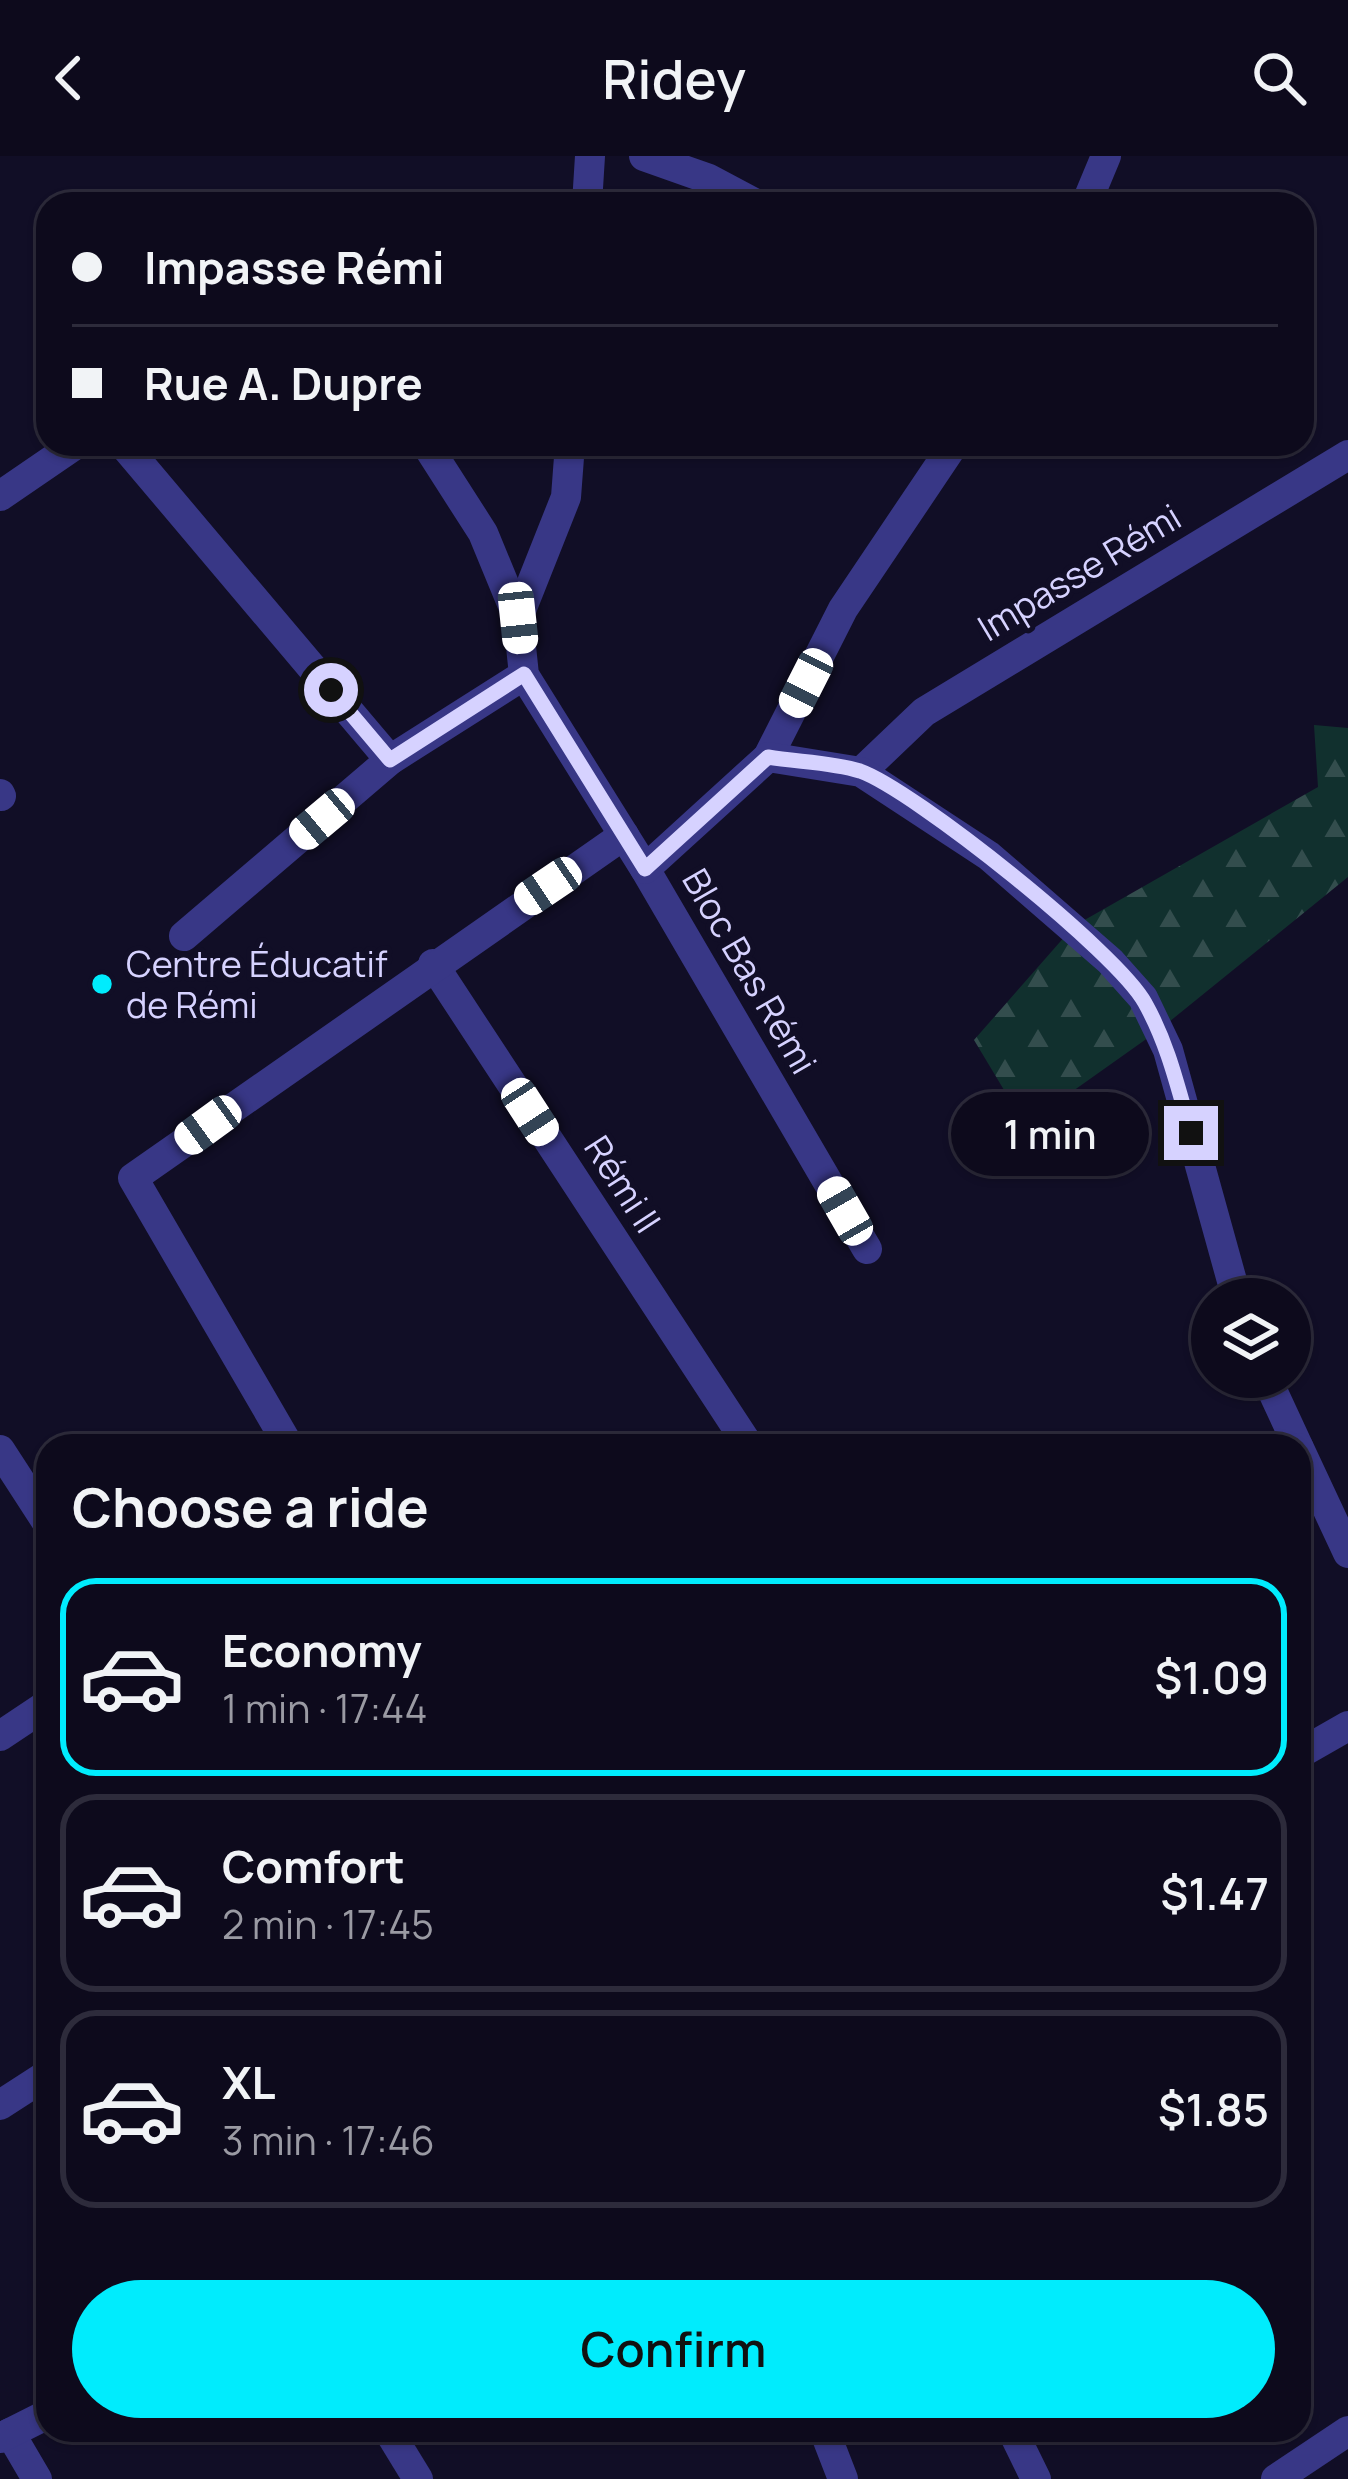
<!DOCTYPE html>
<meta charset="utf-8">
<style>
:root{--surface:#0d0a1c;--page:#1b1829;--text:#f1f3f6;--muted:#9a9aa3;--line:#2d2b3b;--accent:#00ecfd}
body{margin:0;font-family:Manrope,sans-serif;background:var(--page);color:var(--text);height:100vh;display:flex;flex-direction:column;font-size:45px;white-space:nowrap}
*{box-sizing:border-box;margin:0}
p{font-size:39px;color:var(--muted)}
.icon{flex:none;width:66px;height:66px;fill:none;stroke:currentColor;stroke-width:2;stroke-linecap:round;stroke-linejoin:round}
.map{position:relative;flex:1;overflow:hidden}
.panel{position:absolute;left:36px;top:1278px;width:1275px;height:1008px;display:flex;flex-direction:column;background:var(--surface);border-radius:36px;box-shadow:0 3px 9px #0004,0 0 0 3px var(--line)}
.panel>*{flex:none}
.top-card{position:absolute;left:36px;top:36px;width:1278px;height:264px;border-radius:36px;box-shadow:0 3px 9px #0004,0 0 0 3px var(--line);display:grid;align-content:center;height:264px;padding:0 36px;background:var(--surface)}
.fabs{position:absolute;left:1191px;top:1122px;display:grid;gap:24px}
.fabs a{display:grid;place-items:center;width:120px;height:120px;border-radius:50%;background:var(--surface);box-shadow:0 3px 9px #0004,0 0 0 3px var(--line);font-size:60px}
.end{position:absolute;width:54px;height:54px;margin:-27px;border:15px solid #d6d2ff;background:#111;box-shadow:0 0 0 6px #111}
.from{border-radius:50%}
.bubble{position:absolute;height:84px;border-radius:42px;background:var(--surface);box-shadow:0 3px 9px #0004,0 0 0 3px var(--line);font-size:39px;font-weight:600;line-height:84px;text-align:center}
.car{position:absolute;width:36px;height:72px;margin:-36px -18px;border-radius:15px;box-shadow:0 0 9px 3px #0007;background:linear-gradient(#fff 24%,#345 0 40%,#fff 0 76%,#345 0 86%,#fff 0)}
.top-card b{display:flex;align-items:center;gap:42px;height:114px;font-size:45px}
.top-card b+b{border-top:3px solid var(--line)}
.top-card i{width:30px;height:30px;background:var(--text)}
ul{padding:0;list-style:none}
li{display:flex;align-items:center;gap:36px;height:198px;margin:0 24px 18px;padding:0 12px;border:6px solid var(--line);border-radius:36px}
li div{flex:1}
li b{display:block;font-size:45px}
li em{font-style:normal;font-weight:600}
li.selected{border-color:var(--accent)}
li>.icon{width:108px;height:108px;stroke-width:1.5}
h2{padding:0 36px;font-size:54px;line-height:144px}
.button{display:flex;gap:24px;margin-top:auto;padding:24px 36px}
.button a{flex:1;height:138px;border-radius:72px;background:var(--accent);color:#111;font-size:48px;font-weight:600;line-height:138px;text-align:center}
header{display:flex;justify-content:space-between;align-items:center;height:156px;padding:0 36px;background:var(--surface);font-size:54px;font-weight:600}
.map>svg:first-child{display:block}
.forest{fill:url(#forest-firs)}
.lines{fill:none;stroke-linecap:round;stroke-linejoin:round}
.minor{stroke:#383786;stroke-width:30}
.route{stroke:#d6d2ff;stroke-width:15}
.poi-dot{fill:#00ecfd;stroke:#110e26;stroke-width:4.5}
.labels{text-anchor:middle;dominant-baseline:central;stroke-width:10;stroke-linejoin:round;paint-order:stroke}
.street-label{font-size:36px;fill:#d6d2ff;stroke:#110e26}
.poi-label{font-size:36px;fill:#d6d2ff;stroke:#110e26;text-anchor:start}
</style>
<header><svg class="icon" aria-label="back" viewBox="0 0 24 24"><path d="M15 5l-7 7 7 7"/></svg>Ridey<svg class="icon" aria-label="search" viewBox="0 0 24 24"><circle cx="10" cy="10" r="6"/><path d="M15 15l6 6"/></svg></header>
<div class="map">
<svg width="1348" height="2323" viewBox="0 0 1348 2323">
<defs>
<pattern id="forest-firs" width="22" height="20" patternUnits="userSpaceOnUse" patternTransform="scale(3)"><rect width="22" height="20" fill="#11302e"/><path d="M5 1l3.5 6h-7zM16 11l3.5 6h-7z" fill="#334d4d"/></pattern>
</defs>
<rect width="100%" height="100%" fill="#110e26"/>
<!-- forest -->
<polygon class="forest" points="1314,569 1348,572 1348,721 1159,874 1025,969 974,884 1074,770 1318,631"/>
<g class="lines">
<!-- minor -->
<g class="minor">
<polyline points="644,0 709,23 756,48"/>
<polyline points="587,48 590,0"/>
<polyline points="1086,48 1106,0"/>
<polyline points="123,288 390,604"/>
<polyline points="426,288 483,377 518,462 524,519 645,713 867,1093"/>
<polyline points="0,340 76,288"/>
<polyline points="518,462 566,341 570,288"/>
<polyline points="768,601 843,453 954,288"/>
<polyline points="861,616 924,556 1348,299"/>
<polyline points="0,638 1,640"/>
<polyline points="645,713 768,601 861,616 989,700 1110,805 1143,842 1168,894 1237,1143"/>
<polyline points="184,780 390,604 524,519"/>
<polyline points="433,808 749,1290"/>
<polyline points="1266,1221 1298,1290"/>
<polyline points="289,1290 133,1022 624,679"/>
<polyline points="1299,1292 1348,1397"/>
<polyline points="0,1294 48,1368"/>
<polyline points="0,1580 48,1548"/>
<polyline points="1299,1598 1348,1570"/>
<polyline points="0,1949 48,1918"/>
<polyline points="388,2274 418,2323"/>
<polyline points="824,2274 843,2323"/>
<polyline points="1012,2274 1036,2323"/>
<polyline points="10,2277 37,2323"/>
<polyline points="0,2282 48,2258"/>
<polyline points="1276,2323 1348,2275"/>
</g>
</g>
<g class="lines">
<!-- route -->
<path class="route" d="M331,534L390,604L524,518L645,713L768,601C797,606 832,606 860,615C914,634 1118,797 1145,847C1168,888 1178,932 1191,977"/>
</g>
<!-- markers -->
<circle class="poi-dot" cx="102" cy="828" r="12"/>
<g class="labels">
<!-- street labels -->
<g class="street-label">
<text transform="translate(1079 416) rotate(-31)">Impasse Rémi</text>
<text transform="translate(750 815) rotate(60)">Bloc Bas Rémi</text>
<text transform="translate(623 1028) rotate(57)">Rémi II</text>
</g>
<!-- poi labels -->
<g class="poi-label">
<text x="126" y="807">Centre Éducatif<tspan x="126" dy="41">de Rémi</tspan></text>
</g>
</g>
</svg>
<div class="fabs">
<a><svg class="icon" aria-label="layers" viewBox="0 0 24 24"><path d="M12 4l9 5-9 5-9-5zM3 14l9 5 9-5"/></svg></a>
</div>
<i class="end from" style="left:331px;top:534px"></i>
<i class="end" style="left:1191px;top:977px"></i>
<div class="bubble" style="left:951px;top:936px;width:198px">1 min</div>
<i class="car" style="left:518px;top:462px;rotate:174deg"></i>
<i class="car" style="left:806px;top:527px;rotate:207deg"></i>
<i class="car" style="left:322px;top:663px;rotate:230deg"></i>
<i class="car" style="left:548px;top:730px;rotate:236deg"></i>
<i class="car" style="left:530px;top:956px;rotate:147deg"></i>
<i class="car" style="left:208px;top:969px;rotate:234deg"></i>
<i class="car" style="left:845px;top:1055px;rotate:330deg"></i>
<div class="top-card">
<b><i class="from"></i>Impasse Rémi</b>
<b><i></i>Rue A. Dupre</b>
</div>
<section class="panel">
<h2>Choose a ride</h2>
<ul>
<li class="selected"><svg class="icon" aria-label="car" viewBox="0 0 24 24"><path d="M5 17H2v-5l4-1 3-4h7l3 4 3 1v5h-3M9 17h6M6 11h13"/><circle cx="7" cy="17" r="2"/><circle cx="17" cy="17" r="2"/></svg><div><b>Economy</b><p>1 min · 17:44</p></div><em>$1.09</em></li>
<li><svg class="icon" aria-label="car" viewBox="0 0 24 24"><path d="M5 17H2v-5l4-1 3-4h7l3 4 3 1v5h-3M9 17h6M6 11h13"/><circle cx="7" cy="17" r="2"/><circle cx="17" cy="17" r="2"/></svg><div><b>Comfort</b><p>2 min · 17:45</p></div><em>$1.47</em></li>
<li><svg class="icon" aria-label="car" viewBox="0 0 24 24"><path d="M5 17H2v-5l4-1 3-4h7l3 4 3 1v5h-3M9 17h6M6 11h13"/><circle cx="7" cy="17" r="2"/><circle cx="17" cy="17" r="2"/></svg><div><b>XL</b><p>3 min · 17:46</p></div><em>$1.85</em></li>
</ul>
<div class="button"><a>Confirm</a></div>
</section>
</div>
